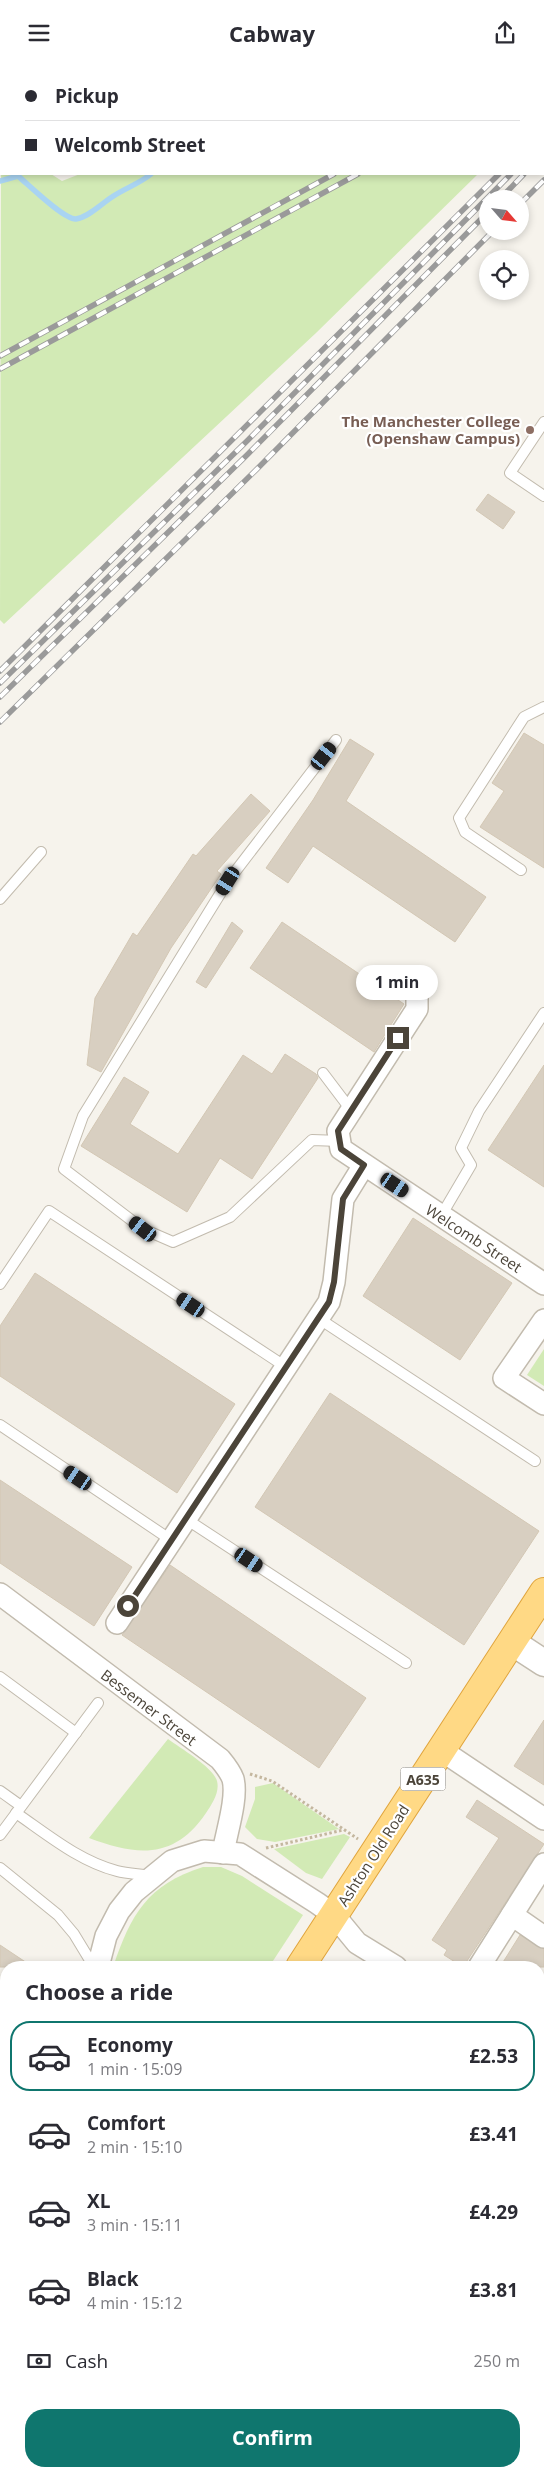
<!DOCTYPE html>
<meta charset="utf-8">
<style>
:root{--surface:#fff;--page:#f7f7f7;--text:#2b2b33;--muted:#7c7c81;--line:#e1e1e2;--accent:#0f766e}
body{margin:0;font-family:"Open Sans",sans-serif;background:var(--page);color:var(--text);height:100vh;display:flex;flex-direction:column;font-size:19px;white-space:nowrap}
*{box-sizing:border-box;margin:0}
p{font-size:16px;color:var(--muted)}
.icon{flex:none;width:28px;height:28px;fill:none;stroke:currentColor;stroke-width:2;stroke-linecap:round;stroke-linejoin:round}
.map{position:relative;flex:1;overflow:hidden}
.panel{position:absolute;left:0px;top:1896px;width:545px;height:516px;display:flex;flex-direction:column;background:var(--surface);border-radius:20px 20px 0 0;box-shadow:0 2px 8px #0003}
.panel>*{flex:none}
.top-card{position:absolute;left:0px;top:0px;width:545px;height:110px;box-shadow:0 2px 8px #0003;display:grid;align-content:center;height:110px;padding:0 25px;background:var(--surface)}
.needle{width:32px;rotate:118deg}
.fabs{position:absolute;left:479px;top:125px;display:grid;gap:10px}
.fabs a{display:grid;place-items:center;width:50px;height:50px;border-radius:50%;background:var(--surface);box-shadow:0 2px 8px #0003;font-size:25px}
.end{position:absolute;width:22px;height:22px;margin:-11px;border:6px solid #4b4439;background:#fff;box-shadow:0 0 0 2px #fff}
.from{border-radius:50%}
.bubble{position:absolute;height:35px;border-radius:18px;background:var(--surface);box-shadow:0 2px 8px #0003;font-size:16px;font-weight:700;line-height:35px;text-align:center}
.car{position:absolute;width:15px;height:30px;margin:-15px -8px;border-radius:6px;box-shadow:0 0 4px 1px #0007;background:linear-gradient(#222 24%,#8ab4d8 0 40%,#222 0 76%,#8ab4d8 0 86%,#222 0)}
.top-card b{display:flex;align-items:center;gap:18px;height:48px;font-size:19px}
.top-card b+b{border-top:1px solid var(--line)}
.top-card i{width:12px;height:12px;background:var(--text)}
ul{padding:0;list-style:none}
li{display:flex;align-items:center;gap:15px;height:70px;margin:0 10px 8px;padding:0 15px;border:2px solid transparent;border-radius:20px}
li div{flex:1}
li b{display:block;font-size:19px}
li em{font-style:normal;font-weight:700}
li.current{border-color:var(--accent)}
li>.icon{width:45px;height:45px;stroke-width:1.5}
h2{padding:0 25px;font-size:22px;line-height:60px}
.pay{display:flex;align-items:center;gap:12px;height:55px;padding:0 25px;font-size:19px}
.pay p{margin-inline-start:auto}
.cta{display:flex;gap:10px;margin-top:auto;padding:10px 25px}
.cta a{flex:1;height:58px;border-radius:20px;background:var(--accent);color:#fff;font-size:20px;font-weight:700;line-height:58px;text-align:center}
header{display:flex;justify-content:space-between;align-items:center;height:65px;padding:0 25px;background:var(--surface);font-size:22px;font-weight:700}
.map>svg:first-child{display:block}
.green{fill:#d2eab5}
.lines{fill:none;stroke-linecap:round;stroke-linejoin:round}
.stream{stroke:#a9d4f2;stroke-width:5.5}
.building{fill:#d8cfc1;stroke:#d3c7b4}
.service-casing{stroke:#c2bbae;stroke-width:12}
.minor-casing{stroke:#c2bbae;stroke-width:24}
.tertiary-casing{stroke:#c2bbae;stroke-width:29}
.trunk-casing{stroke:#e0a43c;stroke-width:30}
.path{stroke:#c4b79f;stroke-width:3;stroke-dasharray:2.5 2.5;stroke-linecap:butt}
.service{stroke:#fff;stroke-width:10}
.minor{stroke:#fff;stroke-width:21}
.tertiary{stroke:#fff;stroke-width:26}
.trunk{stroke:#ffd985;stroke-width:28}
.rail-casing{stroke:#9a9a9a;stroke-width:5.5}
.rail{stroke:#fff;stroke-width:4;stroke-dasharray:11;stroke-linecap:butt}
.route{stroke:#4b4439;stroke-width:6}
.education-dot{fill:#8d6e63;stroke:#fff;stroke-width:2}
.labels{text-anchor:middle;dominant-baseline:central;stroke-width:4.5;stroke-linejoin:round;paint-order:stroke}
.shield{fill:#fff;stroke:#817c74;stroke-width:1}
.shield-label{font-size:14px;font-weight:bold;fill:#4b4439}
.education-label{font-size:15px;font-weight:bold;fill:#785e54;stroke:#fff;text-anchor:end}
.street-label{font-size:15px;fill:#4b4439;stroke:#fff}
</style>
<header><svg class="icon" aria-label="menu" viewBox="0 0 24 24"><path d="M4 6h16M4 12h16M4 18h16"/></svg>Cabway<svg class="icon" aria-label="share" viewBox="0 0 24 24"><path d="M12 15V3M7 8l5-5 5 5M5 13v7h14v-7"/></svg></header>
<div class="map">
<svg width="544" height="2412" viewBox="0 0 544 2412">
<rect width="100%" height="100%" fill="#f6f3ec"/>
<!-- green -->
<g class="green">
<polygon points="246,0 544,0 544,44 544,1"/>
<polygon points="1,81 1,109 51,109 62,116 80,109 478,109 316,268 4,559 0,555"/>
<polygon points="544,1284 544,1321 527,1310"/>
<path d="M168,1674C180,1683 213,1702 217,1716C220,1727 212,1739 206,1748C174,1795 137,1791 89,1773Z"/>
<polygon points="273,1718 339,1764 275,1777 257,1774 245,1762 255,1734 255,1722"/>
<polygon points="344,1769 350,1772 322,1814 306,1808 274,1784"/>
<path d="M203,1802H221L242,1811L303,1850L269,1902H113C131,1849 147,1820 203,1802Z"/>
<path d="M6,2109V2147C0,2135 0,2122 6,2109Z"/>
</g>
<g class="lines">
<!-- stream -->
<g class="stream">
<polyline points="285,1 286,0"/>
<path d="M0,116L18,111C29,120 64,155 76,154C89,152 101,139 112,132C125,123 139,119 151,109"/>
</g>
</g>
<!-- building -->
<g class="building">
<polygon points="488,429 515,447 503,464 476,445"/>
<polygon points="524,668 544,680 544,803 480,762 504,726 492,718"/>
<polygon points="350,674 374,689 346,736 486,832 455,877 313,781 288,818 266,803 313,735"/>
<polygon points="251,729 270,746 217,806 221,809 171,883 101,1007 87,1000 95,933 133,868 137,871 193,789 196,791"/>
<polygon points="232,857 243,866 206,923 196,917"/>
<polygon points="282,857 404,939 374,987 250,903"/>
<polygon points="285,989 316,1009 318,1013 252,1114 220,1093 187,1147 81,1081 124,1012 149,1027 130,1059 178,1089 243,990 272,1009"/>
<polygon points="544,1000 544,1122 488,1085"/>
<polygon points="413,1153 512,1218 460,1295 363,1231"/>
<polygon points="35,1208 235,1339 177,1428 0,1311 0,1261"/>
<polygon points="330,1328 539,1466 464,1580 255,1442"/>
<polygon points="0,1415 132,1502 94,1561 0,1498"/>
<polygon points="170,1500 366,1633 319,1703 122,1570"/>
<polygon points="544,1655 544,1720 514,1701"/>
<polygon points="477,1735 544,1779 463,1902 444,1890 447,1885 432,1875 499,1773 466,1752"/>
<polygon points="520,1870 544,1884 544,1902 500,1902"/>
<polygon points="0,1880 33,1902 0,1902"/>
</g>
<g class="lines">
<defs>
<g id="service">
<polyline points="544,357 510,408 544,431"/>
<polyline points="336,675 228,816 83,1051 64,1104 143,1164 173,1177 230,1152 312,1075 340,1076"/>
<polyline points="521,805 465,767 459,753 524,652 544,642"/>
<polyline points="0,834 41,787"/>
<polyline points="323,1008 351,1045"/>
<polyline points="441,1151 471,1100 461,1083 479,1046 544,948"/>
<polyline points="0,1219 49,1146 286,1302"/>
<polyline points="318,1253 535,1396"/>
<polyline points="0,1360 171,1475"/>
<polyline points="186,1454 406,1598"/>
<polyline points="0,1612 76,1668"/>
<polyline points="0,1726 21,1741"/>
<path d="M16,1748C48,1770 79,1796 117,1806C128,1809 140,1809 151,1811"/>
<polyline points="0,1770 98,1638"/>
<polyline points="0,1803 58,1850 74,1869 94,1902"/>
<polyline points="0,2033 6,2023"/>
<polyline points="539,2142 544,2146"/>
</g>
<g id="minor">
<polyline points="417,921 417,944 338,1066 341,1084 544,1219"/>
<polyline points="544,1255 504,1313 544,1339"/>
<path d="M0,1529L220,1694C225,1700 230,1706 233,1714C238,1733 226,1769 223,1788"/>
<polyline points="117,1558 329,1237 334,1217 343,1134 364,1100"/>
<polyline points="441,1685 544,1754"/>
<polyline points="512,1850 544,1872"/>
<polyline points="98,1902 106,1871 119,1846 134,1827 172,1796 204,1786 240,1789 317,1838 334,1850 357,1878 396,1902"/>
<polyline points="479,1902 544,1799"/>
<polyline points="0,2100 6,2090"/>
<polyline points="0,2162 6,2166"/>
<polyline points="539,2330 544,2322"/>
<polyline points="61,2406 70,2412"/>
<polyline points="103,2412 107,2406"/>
<polyline points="485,2412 489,2406"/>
</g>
<polyline id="tertiary" points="512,1577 544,1598"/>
<g id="trunk">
<polyline points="300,1902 544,1527"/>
<polyline points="0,2372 6,2362"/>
</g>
</defs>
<!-- service casing -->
<use href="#service" class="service-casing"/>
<!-- minor casing -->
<use href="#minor" class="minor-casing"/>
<!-- tertiary casing -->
<use href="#tertiary" class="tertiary-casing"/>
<!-- trunk casing -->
<use href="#trunk" class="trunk-casing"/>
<!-- path -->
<g class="path">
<polyline points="250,1709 272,1716 358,1774"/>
<polyline points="266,1783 343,1765"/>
</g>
<!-- service -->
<use href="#service" class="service"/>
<!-- minor -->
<use href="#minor" class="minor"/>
<!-- tertiary -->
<use href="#tertiary" class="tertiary"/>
<!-- trunk -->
<use href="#trunk" class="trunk"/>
<defs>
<g id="rail">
<polyline points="525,1 527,0"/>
<polyline points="544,2 544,1"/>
<polyline points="500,134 524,109"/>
<polyline points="520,139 544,115"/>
<polyline points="0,291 334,109"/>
<polyline points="0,304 358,109"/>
<polyline points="0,606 499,109"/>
<polyline points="0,618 248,375 511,109"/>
<polyline points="0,632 248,389 488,147"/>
<polyline points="0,657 256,405 493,166"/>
</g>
</defs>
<!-- rail casing -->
<use href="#rail" class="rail-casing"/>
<!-- rail -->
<use href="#rail" class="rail"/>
</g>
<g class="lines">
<!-- route -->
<polyline class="route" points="128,1541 329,1237 334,1217 343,1134 364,1100 341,1084 338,1066 398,973"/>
</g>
<!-- markers -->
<circle class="education-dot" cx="530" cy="365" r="5"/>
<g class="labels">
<!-- shield labels -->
<rect class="shield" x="400.5" y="1702.5" width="45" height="23" rx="4"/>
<g class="shield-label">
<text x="423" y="1714">A635</text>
</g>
<!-- education labels -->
<g class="education-label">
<text x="520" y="356">The Manchester College<tspan x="520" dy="17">(Openshaw Campus)</tspan></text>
</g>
<!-- street labels -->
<g class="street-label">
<text transform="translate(474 1173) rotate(33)">Welcomb Street</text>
<text transform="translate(149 1642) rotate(37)">Bessemer Street</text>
<text transform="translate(373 1790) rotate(-57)">Ashton Old Road</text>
</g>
</g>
</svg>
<div class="fabs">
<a><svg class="needle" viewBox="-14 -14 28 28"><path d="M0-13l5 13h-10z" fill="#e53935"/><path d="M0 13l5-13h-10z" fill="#7c7c81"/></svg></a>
<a><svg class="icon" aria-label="locate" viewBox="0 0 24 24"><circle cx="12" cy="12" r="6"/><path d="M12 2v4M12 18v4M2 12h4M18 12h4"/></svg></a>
</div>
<i class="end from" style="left:128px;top:1541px"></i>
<i class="end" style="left:398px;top:973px"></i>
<div class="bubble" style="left:356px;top:900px;width:82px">1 min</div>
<i class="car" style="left:324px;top:691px;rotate:38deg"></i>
<i class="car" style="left:228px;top:816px;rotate:212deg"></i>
<i class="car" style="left:395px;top:1120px;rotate:124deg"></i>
<i class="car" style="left:143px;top:1164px;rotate:308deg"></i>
<i class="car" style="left:191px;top:1240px;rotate:304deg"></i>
<i class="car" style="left:78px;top:1413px;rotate:304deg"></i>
<i class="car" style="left:249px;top:1495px;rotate:124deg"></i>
<div class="top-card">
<b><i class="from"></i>Pickup</b>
<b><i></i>Welcomb Street</b>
</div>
<section class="panel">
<h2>Choose a ride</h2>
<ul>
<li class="current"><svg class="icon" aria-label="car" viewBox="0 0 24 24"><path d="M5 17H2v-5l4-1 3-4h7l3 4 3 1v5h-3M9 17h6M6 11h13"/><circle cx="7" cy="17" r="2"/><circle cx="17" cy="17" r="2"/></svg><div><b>Economy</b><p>1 min · 15:09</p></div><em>£2.53</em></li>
<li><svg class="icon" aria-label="car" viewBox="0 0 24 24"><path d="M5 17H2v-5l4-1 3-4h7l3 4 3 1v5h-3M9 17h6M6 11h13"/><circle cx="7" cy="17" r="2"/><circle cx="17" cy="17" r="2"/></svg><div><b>Comfort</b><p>2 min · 15:10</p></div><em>£3.41</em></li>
<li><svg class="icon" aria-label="car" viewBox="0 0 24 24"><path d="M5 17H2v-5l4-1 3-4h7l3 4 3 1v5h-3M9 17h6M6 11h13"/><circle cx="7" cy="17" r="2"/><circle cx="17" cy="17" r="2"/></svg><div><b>XL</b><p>3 min · 15:11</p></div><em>£4.29</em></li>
<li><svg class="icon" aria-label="car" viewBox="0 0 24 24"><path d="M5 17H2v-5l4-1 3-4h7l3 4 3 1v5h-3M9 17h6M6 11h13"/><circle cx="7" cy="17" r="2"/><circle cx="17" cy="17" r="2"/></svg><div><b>Black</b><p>4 min · 15:12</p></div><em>£3.81</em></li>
</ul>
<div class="pay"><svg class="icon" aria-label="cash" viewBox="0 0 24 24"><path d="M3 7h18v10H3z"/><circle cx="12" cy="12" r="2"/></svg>Cash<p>250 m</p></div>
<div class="cta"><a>Confirm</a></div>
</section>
</div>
